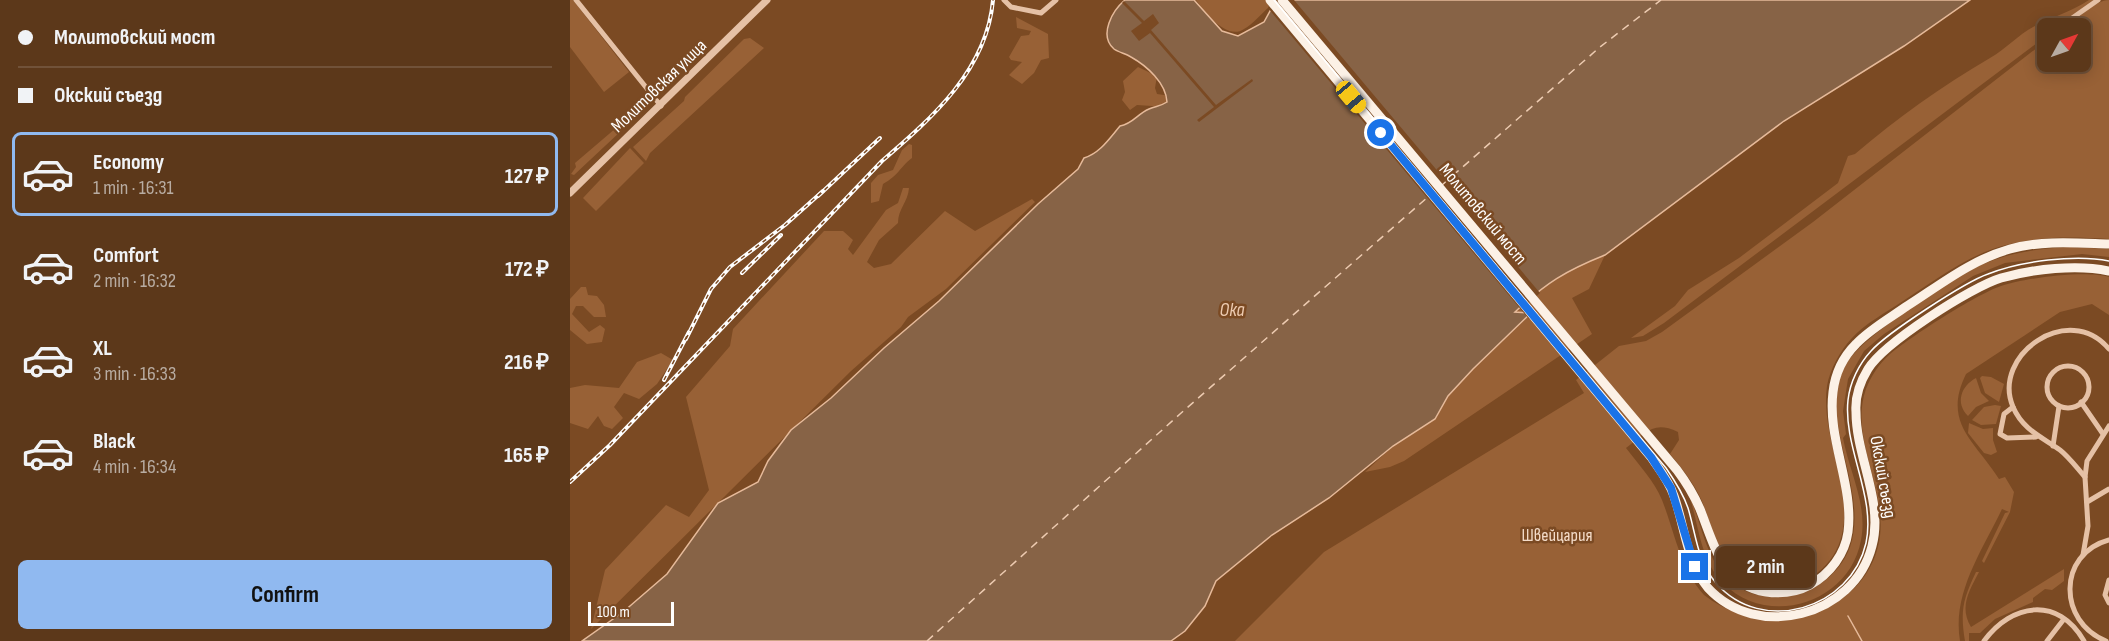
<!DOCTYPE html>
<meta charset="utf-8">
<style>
:root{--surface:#5c381a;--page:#623f23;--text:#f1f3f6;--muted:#b8aca2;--line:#715239;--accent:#90b9f0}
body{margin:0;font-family:"Sofia Sans Condensed",sans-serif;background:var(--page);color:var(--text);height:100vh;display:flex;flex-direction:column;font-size:22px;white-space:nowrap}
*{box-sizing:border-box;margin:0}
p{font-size:20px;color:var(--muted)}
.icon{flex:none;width:33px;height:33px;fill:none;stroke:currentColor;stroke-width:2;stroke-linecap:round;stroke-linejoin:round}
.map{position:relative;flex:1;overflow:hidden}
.side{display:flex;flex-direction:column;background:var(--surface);width:570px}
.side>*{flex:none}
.guide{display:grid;align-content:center;height:132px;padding:0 18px;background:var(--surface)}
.needle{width:39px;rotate:50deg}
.buttons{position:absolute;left:1467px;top:18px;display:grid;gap:12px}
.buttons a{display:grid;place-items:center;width:54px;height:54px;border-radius:9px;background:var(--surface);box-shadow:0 3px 15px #0003,0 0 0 2px var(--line);font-size:30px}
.scale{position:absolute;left:18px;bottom:15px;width:86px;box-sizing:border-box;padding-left:6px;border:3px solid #fff;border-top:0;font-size:16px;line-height:21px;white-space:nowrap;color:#fff;-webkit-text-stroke:4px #7b4a23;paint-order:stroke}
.end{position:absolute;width:27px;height:27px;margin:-14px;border:8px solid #1a73e8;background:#fff;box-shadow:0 0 0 3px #fff}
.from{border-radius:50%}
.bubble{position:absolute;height:42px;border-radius:9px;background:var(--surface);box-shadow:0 3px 15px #0003,0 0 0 2px var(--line);font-size:20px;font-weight:700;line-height:42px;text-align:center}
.car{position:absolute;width:18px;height:36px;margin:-18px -9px;border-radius:8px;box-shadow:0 0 4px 2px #0007;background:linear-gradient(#f5c518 24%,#345 0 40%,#f5c518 0 76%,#345 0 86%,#f5c518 0)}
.guide b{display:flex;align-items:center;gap:21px;height:57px;font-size:22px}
.guide b+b{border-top:2px solid var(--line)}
.guide i{width:15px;height:15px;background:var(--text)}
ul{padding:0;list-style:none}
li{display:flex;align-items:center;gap:18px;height:84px;margin:0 12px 9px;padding:0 6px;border:3px solid transparent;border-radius:9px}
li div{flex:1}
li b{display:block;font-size:22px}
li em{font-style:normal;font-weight:700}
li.current{border-color:var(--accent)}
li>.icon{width:54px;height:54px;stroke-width:1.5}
.cta{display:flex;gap:12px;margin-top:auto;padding:12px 18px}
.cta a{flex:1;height:69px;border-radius:9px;background:var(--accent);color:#111;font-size:24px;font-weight:700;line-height:69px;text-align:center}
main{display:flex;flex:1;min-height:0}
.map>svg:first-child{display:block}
.green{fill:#986136}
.water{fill:#876346;stroke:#e6ba9a;stroke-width:1.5}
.pier{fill:#7b4a23}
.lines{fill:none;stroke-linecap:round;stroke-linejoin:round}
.stream{stroke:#e6ba9a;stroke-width:1.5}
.ferry{stroke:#edcbb1;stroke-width:1.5;stroke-dasharray:8 6;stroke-linecap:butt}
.minor{stroke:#e5c1a6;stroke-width:5}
.tertiary{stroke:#e5c1a6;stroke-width:7}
.primary{stroke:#fcf1e6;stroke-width:9}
.tram{stroke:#fff;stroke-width:1.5}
.rail-casing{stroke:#fff;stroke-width:4}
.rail{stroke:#7b4a23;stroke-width:1.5;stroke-dasharray:4.5;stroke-linecap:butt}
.route{stroke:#1a73e8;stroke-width:8}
.labels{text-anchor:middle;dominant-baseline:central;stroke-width:5;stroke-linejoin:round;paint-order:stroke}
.street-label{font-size:18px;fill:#fff;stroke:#7b4a23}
.park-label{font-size:18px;fill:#f4dcc9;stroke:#7b4a23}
.water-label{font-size:20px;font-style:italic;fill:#edcbb1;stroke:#7b4a23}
</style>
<main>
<section class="side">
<div class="guide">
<b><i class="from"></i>Молитовский мост</b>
<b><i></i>Окский съезд</b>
</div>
<ul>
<li class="current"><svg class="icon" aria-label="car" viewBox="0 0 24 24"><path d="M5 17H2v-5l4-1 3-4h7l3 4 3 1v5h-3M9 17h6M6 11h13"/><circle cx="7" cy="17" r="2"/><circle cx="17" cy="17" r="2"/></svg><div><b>Economy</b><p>1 min · 16:31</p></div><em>127 ₽</em></li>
<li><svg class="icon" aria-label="car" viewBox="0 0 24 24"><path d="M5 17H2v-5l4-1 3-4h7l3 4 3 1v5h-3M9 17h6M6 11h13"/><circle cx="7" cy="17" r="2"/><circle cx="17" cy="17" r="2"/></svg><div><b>Comfort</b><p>2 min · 16:32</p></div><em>172 ₽</em></li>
<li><svg class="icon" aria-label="car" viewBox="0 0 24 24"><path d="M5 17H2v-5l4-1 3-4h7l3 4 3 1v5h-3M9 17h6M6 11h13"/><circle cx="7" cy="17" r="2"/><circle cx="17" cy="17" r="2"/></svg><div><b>XL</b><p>3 min · 16:33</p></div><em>216 ₽</em></li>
<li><svg class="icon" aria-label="car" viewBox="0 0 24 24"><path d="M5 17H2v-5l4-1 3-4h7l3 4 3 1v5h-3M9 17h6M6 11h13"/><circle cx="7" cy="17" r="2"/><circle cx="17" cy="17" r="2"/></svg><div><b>Black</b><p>4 min · 16:34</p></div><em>165 ₽</em></li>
</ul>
<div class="cta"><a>Confirm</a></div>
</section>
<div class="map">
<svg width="1539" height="641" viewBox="0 0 1539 641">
<rect width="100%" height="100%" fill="#7b4a23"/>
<!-- green -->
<g class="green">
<polygon points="0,0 3,0 59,72 34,92 0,47"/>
<path d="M626,0H697L699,7C691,14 683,24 674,29C657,41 635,12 626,0Z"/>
<path d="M1519,0H1525L1485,28H1478L1475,37L1094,323L1073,336L1061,338L1105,306L1118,290L1169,258L1268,183L1278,156L1285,154C1327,118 1372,86 1420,58C1436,49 1449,34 1465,26C1483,17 1502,11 1519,0Z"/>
<path d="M1539,0V239C1505,237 1473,236 1440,244C1400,253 1367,279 1333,301C1315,313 1296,323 1282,338C1270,351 1260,369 1257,386C1250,436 1283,485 1272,534C1261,584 1199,605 1162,568C1145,551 1141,521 1131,499C1123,482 1112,468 1100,454L1109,440L1108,432C1083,420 1076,433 1056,448C1068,464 1085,482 1092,500C1105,533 1110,568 1134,595C1191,641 1299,619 1310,536C1316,488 1279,437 1296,389C1301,376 1309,364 1319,355C1340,337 1405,295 1431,286C1455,278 1515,270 1539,277V315L1522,304L1490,312L1396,374C1372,423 1405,441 1429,479L1435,477L1444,492L1440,512L1414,563L1412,561L1435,513L1439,512L1432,509C1412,551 1382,593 1390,641H665L754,552L1014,393L1006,380L1049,346L1076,341L1092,332L1243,222L1477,40L1478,62H1510V28H1499C1506,18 1526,0 1539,0Z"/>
<polygon points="446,17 478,34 479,58 471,60 464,73 452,84 439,75 452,62 441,60 439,57 451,36 459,35 461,31 447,28"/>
<polygon points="180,38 194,48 80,153 76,161 63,147 114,101 115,97 174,39"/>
<polygon points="568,67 587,76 585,88 587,94 601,96 597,107 567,105 560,110 552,100 555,92 553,81"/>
<polygon points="46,128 51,131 4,175 1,174 6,167 5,163"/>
<path d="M339,144L342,145V158C329,168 329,175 313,184L309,201L301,203V183L308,175L323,170L332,150Z"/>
<polygon points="60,148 74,163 26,211 13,198"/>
<path d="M333,188H339C338,202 328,209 328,223L309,240L297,262L304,268L321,264L375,211L405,231L462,199L465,202L376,289L338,317L331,327L281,371L21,629L35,570L96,505L119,517L139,490L116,397L160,346L163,329L254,231H273L283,240L278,249L283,255L316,210L328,203Z"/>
<path d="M1500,247L1539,249V257L1512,254L1435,263L1403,276L1314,334L1294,351L1278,379L1273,411L1276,434L1273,438C1279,471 1298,505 1291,540C1280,603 1198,629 1153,583C1130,560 1129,525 1119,495C1130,519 1134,549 1150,570C1185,617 1261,599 1280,547C1295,503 1268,452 1266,407C1265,393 1269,376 1277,363C1291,338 1387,273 1416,263C1443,252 1471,248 1500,247Z"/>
<path d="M1035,255L1019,289L1002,298L1022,334L834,461L820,467L795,472L823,446L865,419L878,396L903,369L961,314L944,312C976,283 995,271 1035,255Z"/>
<polygon points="11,287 16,287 18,295 27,296 34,305 36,317 24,317 13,306 6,306 2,314 19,332 30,325 35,329 32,342 17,344 0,330 0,299"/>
<polygon points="91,353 103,360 87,384 69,399 54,393 44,407 53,418 42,429 34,426 28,416 18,429 0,423 0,388 15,385 49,388 67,362"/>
<polygon points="1412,376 1421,377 1434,384 1429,402 1415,393 1410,378"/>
<path d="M1406,378L1411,393L1419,401L1406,407L1398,416C1385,403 1391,386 1406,378Z"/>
<polygon points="1425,405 1431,406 1426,424 1411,425 1402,420 1414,407"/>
<polygon points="1399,423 1413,429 1423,428 1423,440 1427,452 1421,455 1414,453 1398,433"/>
<path d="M1494,569V581L1482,590L1475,589L1463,598V602L1425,619L1410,633H1399V641H1395C1390,611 1393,599 1406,572H1409C1399,591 1389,607 1401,627Z"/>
</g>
<!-- water -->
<path class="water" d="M555,0H624L652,31L668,36L694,22L706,0H1400L1334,46L1214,121L1035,255C995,271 976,283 945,312L961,313L903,369L878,396L865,419L823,446L759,498L702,535L646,581L635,606L615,631L601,641H12L53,612L97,574L148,503L188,482L198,461L221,430L261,398L314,348L369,301L468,204L508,169L514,158C530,153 539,139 550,126C563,124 567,114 579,109C586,106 591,106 597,102C596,83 577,66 561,57C556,54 548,52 544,49C528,35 543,10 555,0Z"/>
<!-- pier -->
<g class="pier">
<polygon points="703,0 724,0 970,293 952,309 962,310 964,314 959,319 698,8"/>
<polygon points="554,1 574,21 583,14 589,23 581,30 646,105 682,79 683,81 629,122 627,120 644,107 580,33 569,41 561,31 572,23 552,3"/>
</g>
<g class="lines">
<!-- stream -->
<polyline class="stream" points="1278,616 1292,641"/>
<!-- ferry -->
<g class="ferry">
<polyline points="872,185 1030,47 1091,0"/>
<polyline points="357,641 610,414 859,196"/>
</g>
<!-- minor -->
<g class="minor">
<polyline points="6,0 91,106"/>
<polyline points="434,0 441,7 471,13 486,0"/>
<polyline points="1488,28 1528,0"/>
<circle cx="1498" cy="387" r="21"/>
<polyline points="1511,402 1533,434"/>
<polyline points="1443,407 1434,414 1430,434 1437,438 1466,437"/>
<polyline points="1483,446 1489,406"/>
<path d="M1515,477C1507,468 1499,457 1490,450C1472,437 1453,430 1443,407C1421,355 1499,301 1539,349"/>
<polyline points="1517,502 1539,489"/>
<polyline points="1513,555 1518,526 1515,477 1517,461 1539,426"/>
<polyline points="1539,580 1535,595 1539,603"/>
<path d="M1414,641C1442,603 1488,596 1514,641"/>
<polyline points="1477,641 1494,619"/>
<path d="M1536,641C1488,622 1487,554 1539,540"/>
</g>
<!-- tertiary -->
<polyline class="tertiary" points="0,193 197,0"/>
<!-- primary -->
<g class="primary">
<path d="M700,0L1081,457C1089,469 1099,481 1104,496C1115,527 1116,561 1138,588C1187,641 1284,617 1302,546C1314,502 1286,457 1286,412C1285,398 1290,382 1298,369C1314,343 1401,287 1431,278C1463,269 1507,264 1539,271"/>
<path d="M712,0L1107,470C1116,482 1124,495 1130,509C1144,544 1152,585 1196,592C1211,594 1227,592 1240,585C1260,574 1275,554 1278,532C1284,485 1257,439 1263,392C1265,374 1273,357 1286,344C1300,329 1320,318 1337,306C1370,285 1401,260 1440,249C1472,240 1506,243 1539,244"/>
</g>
<!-- tram -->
<path class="tram" d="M704,0L1096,468C1105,481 1113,493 1118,508C1126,534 1127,561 1146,583C1192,636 1281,609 1296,543C1306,496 1273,447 1278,400C1280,382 1289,364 1301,351C1317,333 1395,282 1418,274C1450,261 1506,254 1539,261"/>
<defs>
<g id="rail">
<polyline points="248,196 310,138"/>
<polyline points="172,273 211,235"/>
<polyline points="116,339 141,289 160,267 215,225 253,191"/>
<polyline points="94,380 119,332"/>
<path d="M0,482L40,445L312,161C362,118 417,70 423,0"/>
</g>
</defs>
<!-- rail casing -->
<use href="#rail" class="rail-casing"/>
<!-- rail -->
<use href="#rail" class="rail"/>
</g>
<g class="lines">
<!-- route -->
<polyline class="route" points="811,133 1081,457 1101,488 1125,567"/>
</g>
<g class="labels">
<!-- street labels -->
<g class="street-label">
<text transform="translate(89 86) rotate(-44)">Молитовская улица</text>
<text transform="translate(913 214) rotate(50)">Молитовский мост</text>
<text transform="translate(1313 477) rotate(80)">Окский съезд</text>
</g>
<!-- park labels -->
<g class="park-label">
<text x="987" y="535">Швейцария</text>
</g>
<!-- water labels -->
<g class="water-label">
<text x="662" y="310">Ока</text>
</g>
</g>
</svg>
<div class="buttons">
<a><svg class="needle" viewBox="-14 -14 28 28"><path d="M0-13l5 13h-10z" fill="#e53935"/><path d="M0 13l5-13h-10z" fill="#b8aca2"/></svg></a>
</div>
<div class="scale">100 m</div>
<i class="end from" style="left:811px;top:133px"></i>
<i class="end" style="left:1125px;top:567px"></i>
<div class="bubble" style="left:1146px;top:546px;width:99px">2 min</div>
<i class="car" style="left:781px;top:97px;rotate:140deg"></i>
</div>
</main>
